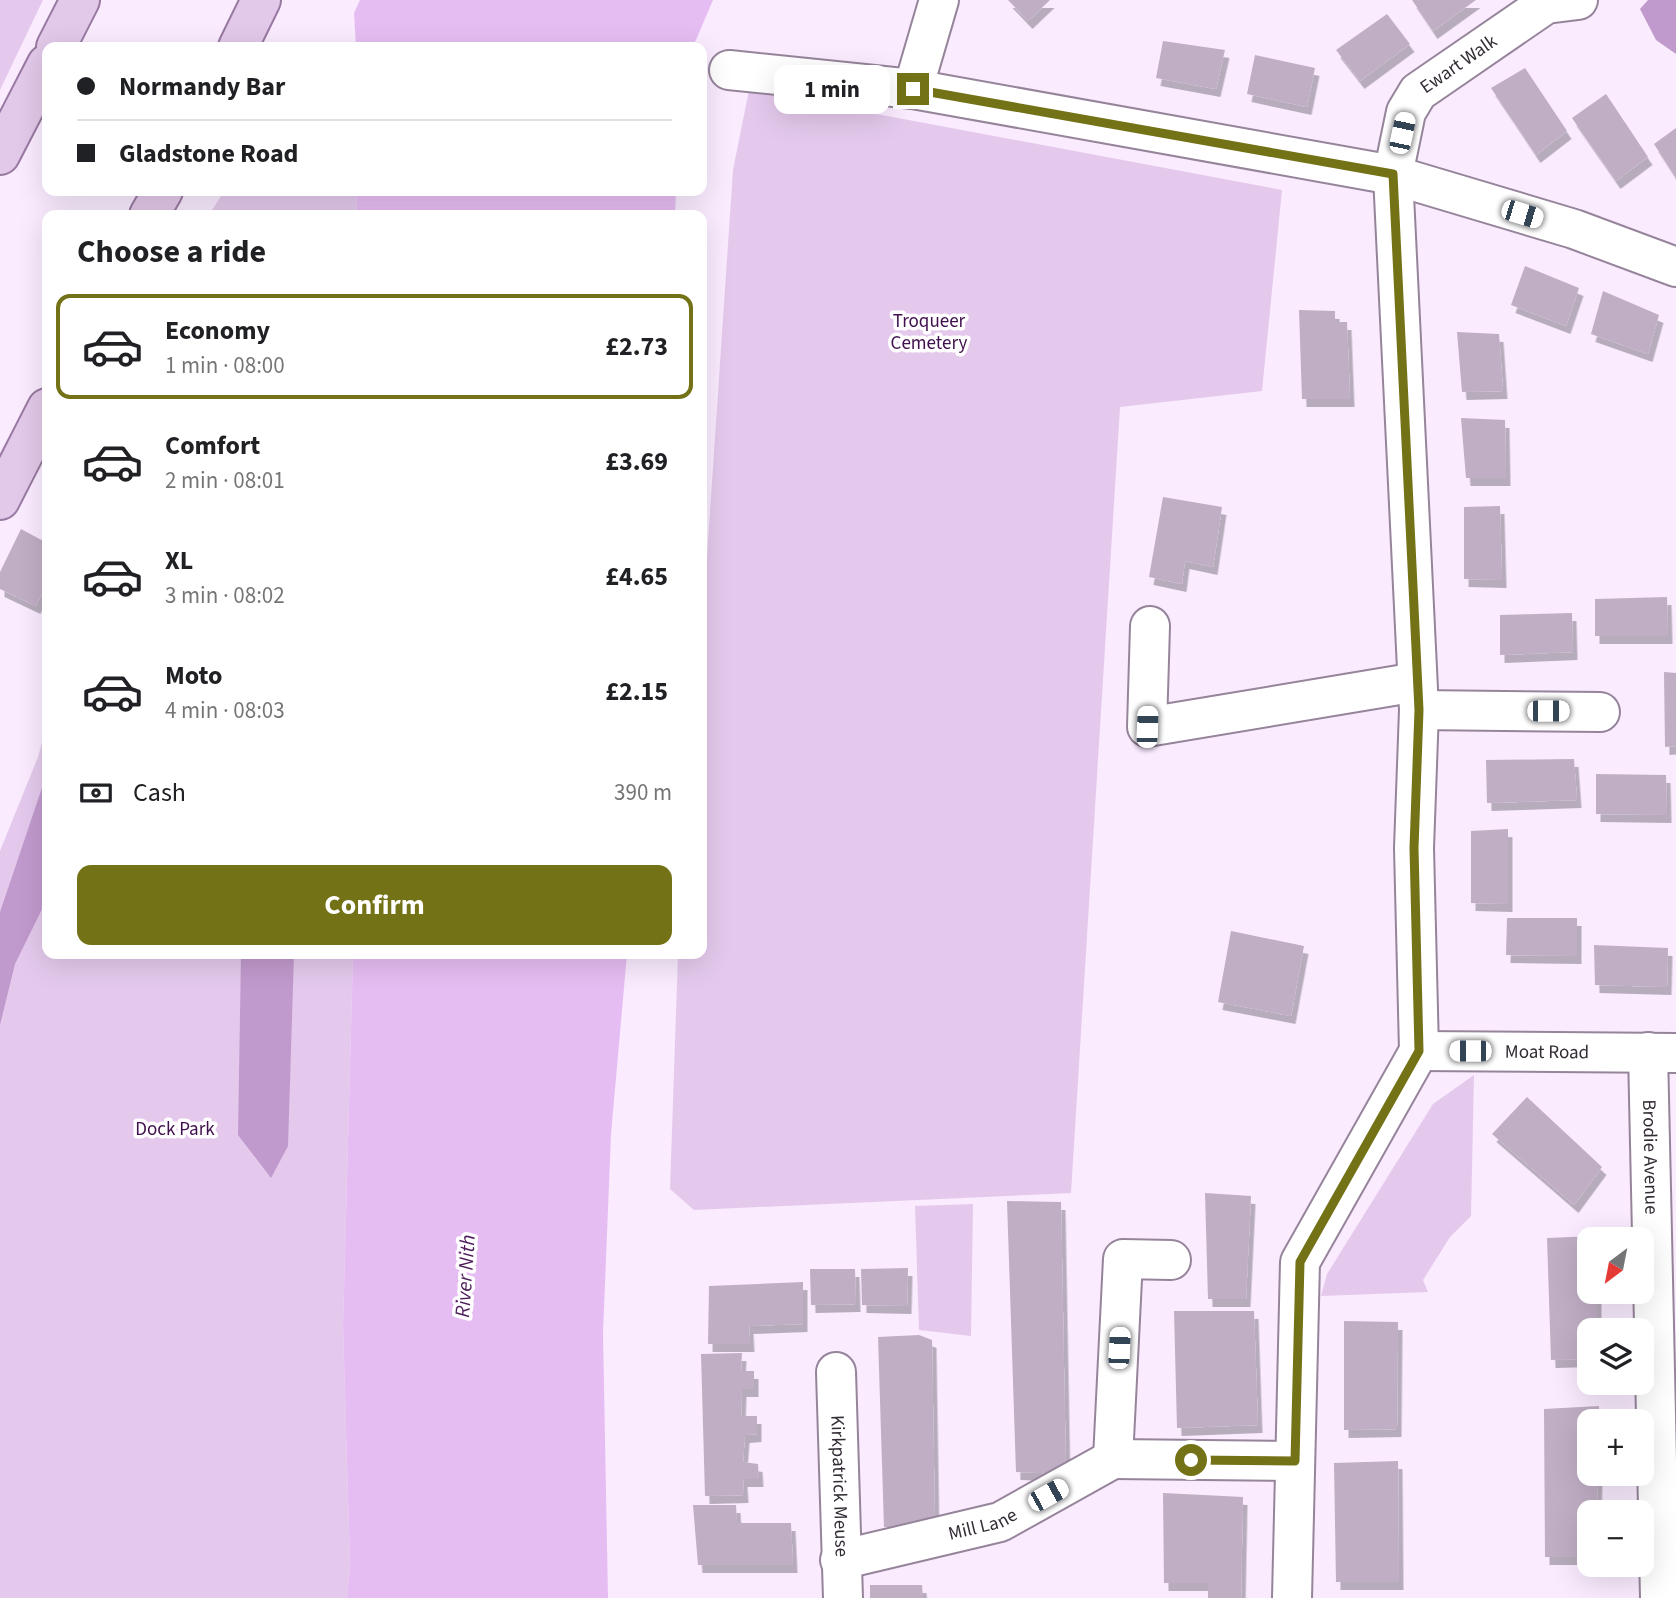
<!DOCTYPE html>
<meta charset="utf-8">
<style>
:root{--surface:#fff;--page:#f2f2f2;--text:#202124;--muted:#757577;--line:#e0e0e0;--accent:#747216}
body{margin:0;font-family:"Source Sans 3",sans-serif;background:var(--page);color:var(--text);height:100vh;display:flex;flex-direction:column;font-size:26px;white-space:nowrap}
*{box-sizing:border-box;margin:0}
p{font-size:23px;color:var(--muted)}
.icon{flex:none;width:38px;height:38px;fill:none;stroke:currentColor;stroke-width:2;stroke-linecap:round;stroke-linejoin:round}
.map{position:relative;flex:1;overflow:hidden}
.sheet{position:absolute;left:42px;top:210px;width:665px;height:749px;display:flex;flex-direction:column;background:var(--surface);border-radius:14px;box-shadow:0 7px 28px #0002}
.sheet>*{flex:none}
.banner{position:absolute;left:42px;top:42px;width:665px;height:154px;border-radius:14px;box-shadow:0 7px 28px #0002;display:grid;align-content:center;height:154px;padding:0 35px;background:var(--surface)}
.needle{width:46px;rotate:212deg}
.controls{position:absolute;left:1577px;top:1227px;display:grid;gap:14px}
.controls a{display:grid;place-items:center;width:77px;height:77px;border-radius:14px;background:var(--surface);box-shadow:0 7px 28px #0002;font-size:35px}
.end{position:absolute;width:32px;height:32px;margin:-16px;border:9px solid #747216;background:#fff;box-shadow:0 0 0 4px #fff}
.from{border-radius:50%}
.bubble{position:absolute;height:49px;border-radius:14px;background:var(--surface);box-shadow:0 7px 28px #0002;font-size:23px;font-weight:700;line-height:49px;text-align:center}
.car{position:absolute;width:21px;height:42px;margin:-21px -10px;border-radius:9px;box-shadow:0 0 5px 2px #0007;background:linear-gradient(#fff 24%,#345 0 40%,#fff 0 76%,#345 0 86%,#fff 0)}
.banner b{display:flex;align-items:center;gap:24px;height:66px;font-size:26px}
.banner b+b{border-top:2px solid var(--line)}
.banner i{width:18px;height:18px;background:var(--text)}
ul{padding:0;list-style:none}
li{display:flex;align-items:center;gap:21px;height:105px;margin:0 14px 10px;padding:0 21px;border:4px solid transparent;border-radius:14px}
li div{flex:1}
li b{display:block;font-size:26px}
li em{font-style:normal;font-weight:700}
li.selected{border-color:var(--accent)}
li>.icon{width:63px;height:63px;stroke-width:1.5}
h2{padding:0 35px;font-size:32px;line-height:84px}
.pay{display:flex;align-items:center;gap:18px;height:77px;padding:0 35px;font-size:26px}
.pay p{margin-inline-start:auto}
.action{display:flex;gap:14px;margin-top:auto;padding:14px 35px}
.action a{flex:1;height:80px;border-radius:14px;background:var(--accent);color:#fff;font-size:28px;font-weight:700;line-height:80px;text-align:center}
.map>svg:first-child{display:block}
.green{fill:#e4c9ec}
.forest{fill:#c19acd}
.water{fill:#e6bdf2}
.building{fill:#c0aec5;filter:url(#shadow)}
.lines{fill:none;stroke-linecap:round;stroke-linejoin:round}
.minor-casing{stroke:#96849b;stroke-width:42}
.major-casing{stroke:#9879a1;stroke-width:42}
.minor{stroke:#fff;stroke-width:38}
.major{stroke:#e2c8e9;stroke-width:38}
.route{stroke:#747216;stroke-width:9}
.labels{text-anchor:middle;dominant-baseline:central;stroke-width:7;stroke-linejoin:round;paint-order:stroke}
.street-label{font-size:19px;fill:#332c35;stroke:#fff}
.park-label{font-size:19px;fill:#400f4d;stroke:#fff}
.water-label{font-size:21px;font-style:italic;fill:#4c1b59;stroke:#fff}
</style>
<div class="map">
<svg width="1676" height="1598" viewBox="0 0 1676 1598">
<defs>
<filter id="shadow"><feDropShadow dx="4.5" dy="8" stdDeviation="0" flood-color="#0004"/></filter>
</defs>
<rect width="100%" height="100%" fill="#faebff"/>
<!-- green -->
<g class="green">
<polygon points="0,0 43,0 0,90"/>
<polygon points="749,90 1282,190 1262,391 1120,407 1071,1193 694,1210 670,1189 678,954 702,954 702,631 733,170"/>
<polygon points="224,191 356,191 357,215 209,215"/>
<polygon points="47,725 47,954 353,954 343,1326 350,1566 347,1598 0,1598 0,851 38,757"/>
<polygon points="1474,1075 1471,1216 1450,1237 1423,1280 1428,1292 1321,1296 1327,1274 1433,1104"/>
<polygon points="973,1204 971,1336 919,1330 915,1206"/>
</g>
<!-- forest -->
<g class="forest">
<polygon points="1648,0 1676,0 1676,54 1656,40 1640,9"/>
<polygon points="47,773 47,899 15,964 0,1025 0,912"/>
<polygon points="241,954 294,954 288,1146 271,1178 238,1135"/>
</g>
<!-- water -->
<g class="water">
<polygon points="360,0 713,0 693,47 356,47 354,13"/>
<polygon points="356,191 676,191 675,215 357,215"/>
<polygon points="353,954 627,954 611,1134 603,1333 608,1598 347,1598 350,1566 343,1326"/>
</g>
<!-- building -->
<g class="building">
<polygon points="1008,0 1050,0 1028,21"/>
<polygon points="1412,0 1476,0 1433,31"/>
<polygon points="1387,14 1410,44 1360,81 1336,50"/>
<polygon points="1163,41 1225,50 1216,89 1156,78"/>
<polygon points="1255,55 1315,68 1307,107 1247,94"/>
<polygon points="1525,68 1567,131 1536,155 1491,88"/>
<polygon points="1606,94 1648,157 1616,181 1572,118"/>
<polygon points="1676,128 1676,178 1654,144"/>
<polygon points="1525,266 1579,288 1566,326 1511,305"/>
<polygon points="1603,291 1659,315 1648,354 1591,334"/>
<polygon points="1299,310 1335,311 1335,322 1347,322 1350,399 1302,399"/>
<polygon points="1457,332 1499,334 1503,391 1462,392"/>
<polygon points="1461,418 1505,420 1506,478 1466,478"/>
<polygon points="1163,497 1222,507 1213,567 1185,561 1182,584 1149,577"/>
<polygon points="1500,506 1502,580 1464,579 1464,507"/>
<polygon points="21,529 47,543 47,583 36,606 0,589 0,572"/>
<polygon points="1667,597 1668,636 1595,636 1595,599"/>
<polygon points="1572,613 1573,652 1500,655 1500,615"/>
<polygon points="1664,672 1676,673 1676,746 1665,747"/>
<polygon points="1574,759 1577,800 1487,803 1486,760"/>
<polygon points="1596,774 1666,775 1667,815 1596,814"/>
<polygon points="1508,829 1508,904 1471,903 1471,831"/>
<polygon points="1507,918 1577,918 1577,956 1506,955"/>
<polygon points="1231,931 1304,946 1291,1016 1218,1002"/>
<polygon points="1594,945 1668,948 1667,987 1595,985"/>
<polygon points="1527,1097 1602,1167 1574,1205 1492,1134"/>
<polygon points="1205,1193 1251,1196 1246,1299 1208,1299"/>
<polygon points="1007,1201 1061,1202 1066,1474 1016,1472"/>
<polygon points="1596,1236 1596,1239 1589,1239 1589,1292 1597,1292 1597,1330 1589,1330 1589,1359 1551,1360 1547,1238"/>
<polygon points="908,1268 907,1306 862,1305 861,1269"/>
<polygon points="810,1269 855,1269 856,1304 811,1305"/>
<polygon points="803,1282 803,1324 749,1326 750,1344 708,1344 709,1286"/>
<polygon points="1174,1311 1254,1311 1258,1425 1177,1428"/>
<polygon points="1344,1321 1398,1322 1397,1429 1344,1430"/>
<polygon points="919,1335 932,1340 935,1527 884,1527 878,1337"/>
<polygon points="742,1353 741,1371 754,1371 754,1389 742,1389 741,1416 757,1416 757,1434 745,1435 743,1462 758,1464 759,1479 743,1479 744,1495 705,1496 701,1354"/>
<polygon points="1599,1406 1599,1421 1589,1421 1589,1474 1598,1474 1597,1512 1589,1512 1589,1557 1545,1557 1544,1409"/>
<polygon points="1398,1461 1399,1582 1336,1582 1334,1463"/>
<polygon points="1163,1493 1243,1497 1241,1598 1208,1598 1208,1583 1164,1583"/>
<polygon points="693,1505 736,1505 737,1523 791,1523 793,1565 698,1565"/>
<polygon points="870,1585 922,1585 923,1598 870,1598"/>
</g>
<g class="lines">
<defs>
<g id="minor">
<polyline points="729,70 913,89 1393,175 1574,229 1676,267"/>
<polyline points="913,89 939,0"/>
<polyline points="1150,626 1147,727 1417,682"/>
<polyline points="1419,710 1600,712"/>
<path id="s1" d="M1419,1051L1676,1053"/>
<path id="s2" d="M1648,1052L1660,1598"/>
<polyline points="1171,1260 1123,1259 1113,1459 1295,1461"/>
<path id="s3" d="M836,1372L843,1598"/>
<path id="s4" d="M840,1560L1000,1522L1113,1459"/>
<path id="s5" d="M1292,1598L1300,1262L1419,1051L1414,848L1419,710L1393,175L1406,112L1418,92L1546,4L1578,0"/>
</g>
<g id="major">
<polyline points="56,47 80,0"/>
<polyline points="238,47 261,0"/>
<polyline points="0,155 47,64"/>
<polyline points="149,215 163,191"/>
<polyline points="0,500 47,408"/>
</g>
</defs>
<!-- minor casing -->
<use href="#minor" class="minor-casing"/>
<!-- major casing -->
<use href="#major" class="major-casing"/>
<!-- minor -->
<use href="#minor" class="minor"/>
<!-- major -->
<use href="#major" class="major"/>
</g>
<g class="lines">
<!-- route -->
<polyline class="route" points="913,89 1393,174 1419,710 1414,848 1419,1051 1300,1262 1295,1461 1191,1460"/>
</g>
<g class="labels">
<!-- street labels -->
<g class="street-label">
<text stroke="none"><textPath href="#s5" startOffset="1592">Ewart Walk</textPath></text>
<text stroke="none"><textPath href="#s1" startOffset="128">Moat Road</textPath></text>
<text stroke="none"><textPath href="#s2" startOffset="105">Brodie Avenue</textPath></text>
<text stroke="none"><textPath href="#s3" startOffset="114">Kirkpatrick Meuse</textPath></text>
<text stroke="none"><textPath href="#s4" startOffset="147">Mill Lane</textPath></text>
</g>
<!-- park labels -->
<g class="park-label">
<text x="929" y="321">Troqueer<tspan x="929" dy="22">Cemetery</tspan></text>
<text x="175" y="1129">Dock Park</text>
</g>
<!-- water labels -->
<g class="water-label">
<text transform="translate(465 1276) rotate(-86)">River Nith</text>
</g>
</g>
</svg>
<div class="controls">
<a><svg class="needle" viewBox="-14 -14 28 28"><path d="M0-13l5 13h-10z" fill="#e53935"/><path d="M0 13l5-13h-10z" fill="#757577"/></svg></a>
<a><svg class="icon" aria-label="layers" viewBox="0 0 24 24"><path d="M12 4l9 5-9 5-9-5zM3 14l9 5 9-5"/></svg></a>
<a>+</a>
<a>−</a>
</div>
<i class="end from" style="left:1191px;top:1460px"></i>
<i class="end" style="left:913px;top:89px"></i>
<div class="bubble" style="left:774px;top:65px;width:116px">1 min</div>
<i class="car" style="left:1402px;top:133px;rotate:12deg"></i>
<i class="car" style="left:1522px;top:214px;rotate:107deg"></i>
<i class="car" style="left:1548px;top:711px;rotate:90deg"></i>
<i class="car" style="left:1147px;top:727px;rotate:2deg"></i>
<i class="car" style="left:1470px;top:1051px;rotate:270deg"></i>
<i class="car" style="left:1119px;top:1348px;rotate:3deg"></i>
<i class="car" style="left:1048px;top:1495px;rotate:61deg"></i>
<div class="banner">
<b><i class="from"></i>Normandy Bar</b>
<b><i></i>Gladstone Road</b>
</div>
<section class="sheet">
<h2>Choose a ride</h2>
<ul>
<li class="selected"><svg class="icon" aria-label="car" viewBox="0 0 24 24"><path d="M5 17H2v-5l4-1 3-4h7l3 4 3 1v5h-3M9 17h6M6 11h13"/><circle cx="7" cy="17" r="2"/><circle cx="17" cy="17" r="2"/></svg><div><b>Economy</b><p>1 min · 08:00</p></div><em>£2.73</em></li>
<li><svg class="icon" aria-label="car" viewBox="0 0 24 24"><path d="M5 17H2v-5l4-1 3-4h7l3 4 3 1v5h-3M9 17h6M6 11h13"/><circle cx="7" cy="17" r="2"/><circle cx="17" cy="17" r="2"/></svg><div><b>Comfort</b><p>2 min · 08:01</p></div><em>£3.69</em></li>
<li><svg class="icon" aria-label="car" viewBox="0 0 24 24"><path d="M5 17H2v-5l4-1 3-4h7l3 4 3 1v5h-3M9 17h6M6 11h13"/><circle cx="7" cy="17" r="2"/><circle cx="17" cy="17" r="2"/></svg><div><b>XL</b><p>3 min · 08:02</p></div><em>£4.65</em></li>
<li><svg class="icon" aria-label="car" viewBox="0 0 24 24"><path d="M5 17H2v-5l4-1 3-4h7l3 4 3 1v5h-3M9 17h6M6 11h13"/><circle cx="7" cy="17" r="2"/><circle cx="17" cy="17" r="2"/></svg><div><b>Moto</b><p>4 min · 08:03</p></div><em>£2.15</em></li>
</ul>
<div class="pay"><svg class="icon" aria-label="cash" viewBox="0 0 24 24"><path d="M3 7h18v10H3z"/><circle cx="12" cy="12" r="2"/></svg>Cash<p>390 m</p></div>
<div class="action"><a>Confirm</a></div>
</section>
</div>
